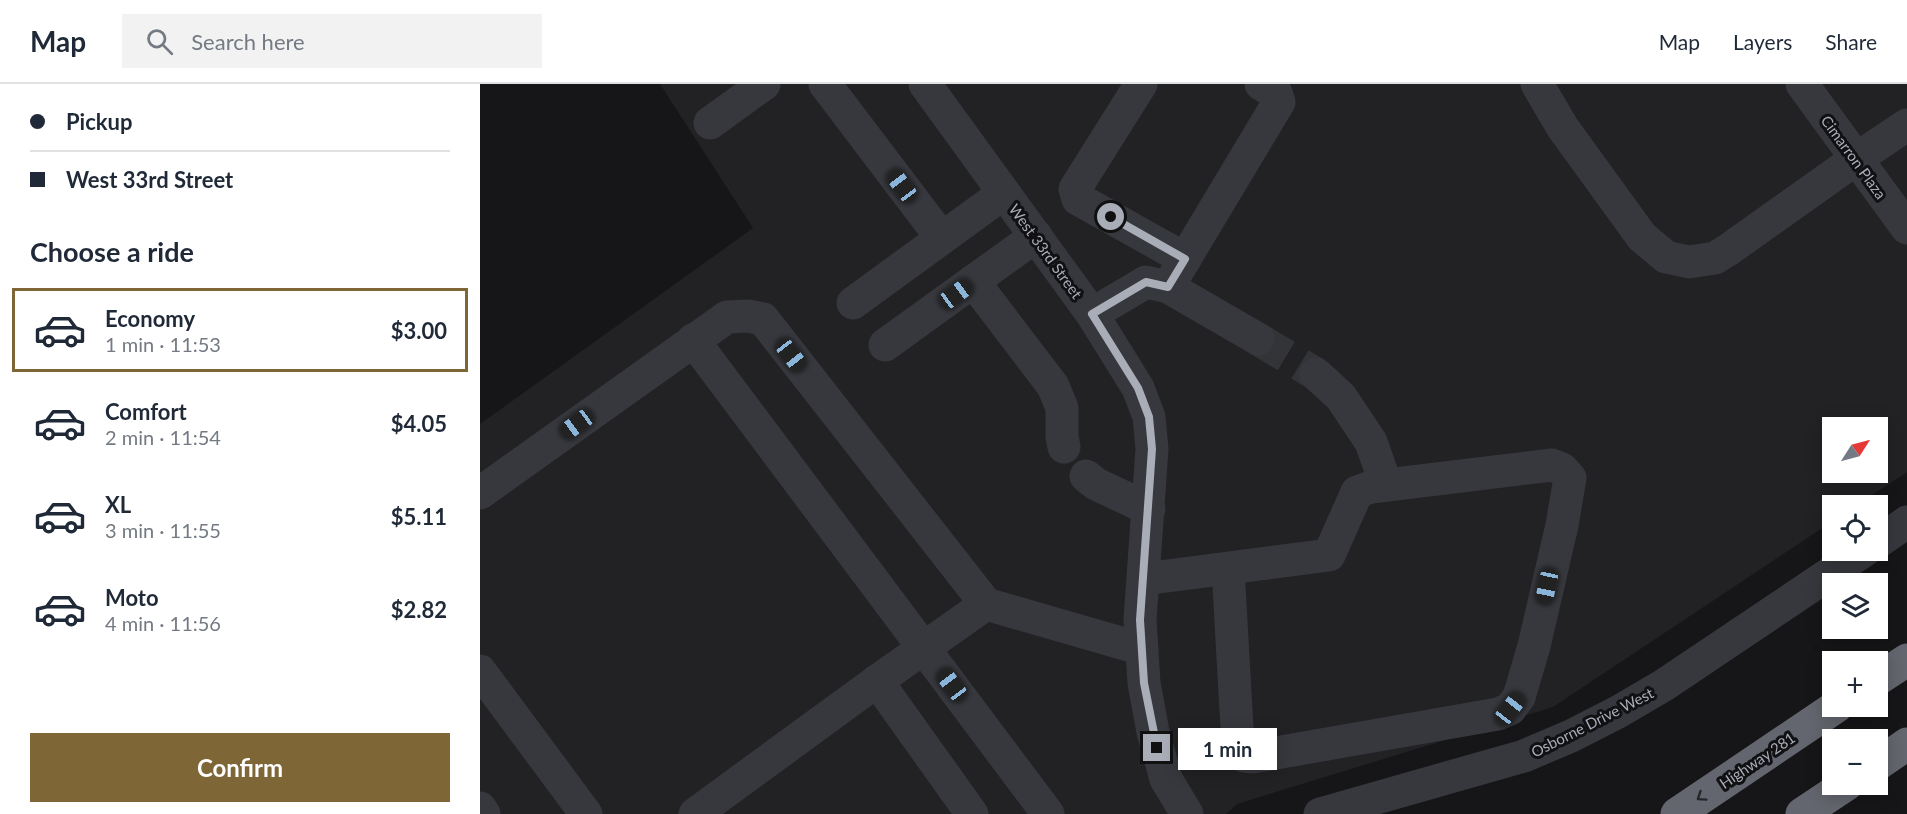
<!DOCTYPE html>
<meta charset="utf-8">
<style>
:root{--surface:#fff;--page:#f2f2f3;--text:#1f2937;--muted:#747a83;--line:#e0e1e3;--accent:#7e6636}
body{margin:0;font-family:Lato,sans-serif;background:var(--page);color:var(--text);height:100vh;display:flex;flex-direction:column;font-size:22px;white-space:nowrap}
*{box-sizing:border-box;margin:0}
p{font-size:20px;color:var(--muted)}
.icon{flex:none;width:33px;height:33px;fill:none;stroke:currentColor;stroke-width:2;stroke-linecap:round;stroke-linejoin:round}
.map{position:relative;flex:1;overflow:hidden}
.sheet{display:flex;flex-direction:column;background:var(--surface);width:480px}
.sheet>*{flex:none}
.banner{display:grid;align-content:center;height:132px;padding:0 30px;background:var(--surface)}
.needle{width:39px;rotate:54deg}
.tools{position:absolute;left:1342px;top:333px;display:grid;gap:12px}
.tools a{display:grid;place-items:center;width:66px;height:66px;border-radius:0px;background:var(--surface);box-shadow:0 3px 15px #0003;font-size:30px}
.end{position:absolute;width:27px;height:27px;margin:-14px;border:8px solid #a8adb8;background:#111;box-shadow:0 0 0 3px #111}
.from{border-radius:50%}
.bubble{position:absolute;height:42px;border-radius:0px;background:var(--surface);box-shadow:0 3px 15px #0003;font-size:20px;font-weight:700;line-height:42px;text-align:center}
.car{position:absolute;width:18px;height:36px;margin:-18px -9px;border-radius:8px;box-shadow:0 0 4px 2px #0007;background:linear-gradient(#222 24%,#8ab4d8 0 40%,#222 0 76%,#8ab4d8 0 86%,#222 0)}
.banner b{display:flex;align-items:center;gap:21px;height:57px;font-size:22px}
.banner b+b{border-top:2px solid var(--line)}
.banner i{width:15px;height:15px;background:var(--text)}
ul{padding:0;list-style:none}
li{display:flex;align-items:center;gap:18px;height:84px;margin:0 12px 9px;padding:0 18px;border:3px solid transparent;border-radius:0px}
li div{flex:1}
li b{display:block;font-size:22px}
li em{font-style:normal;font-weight:700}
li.on{border-color:var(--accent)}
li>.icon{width:54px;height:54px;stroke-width:1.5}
h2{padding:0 30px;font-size:27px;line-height:72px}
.action{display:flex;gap:12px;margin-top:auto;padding:12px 30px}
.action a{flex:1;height:69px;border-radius:0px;background:var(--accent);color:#fff;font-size:24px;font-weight:700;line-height:69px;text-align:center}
header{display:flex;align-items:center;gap:36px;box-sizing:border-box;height:84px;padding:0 30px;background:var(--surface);border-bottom:2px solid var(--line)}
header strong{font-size:28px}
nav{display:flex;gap:33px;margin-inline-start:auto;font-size:21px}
.search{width:420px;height:54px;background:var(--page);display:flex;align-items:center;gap:15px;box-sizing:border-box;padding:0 21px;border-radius:0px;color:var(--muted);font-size:22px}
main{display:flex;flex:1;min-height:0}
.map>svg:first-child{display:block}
.built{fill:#222225;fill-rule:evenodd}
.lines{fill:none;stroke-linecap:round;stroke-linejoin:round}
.minor-tunnel{stroke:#333438;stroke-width:33;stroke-dasharray:33 16;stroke-linecap:butt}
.minor{stroke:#37383d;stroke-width:33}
.highway{stroke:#63666e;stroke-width:33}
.oneway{stroke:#26262a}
.route{stroke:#a8adb8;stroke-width:8}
.labels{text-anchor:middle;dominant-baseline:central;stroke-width:6;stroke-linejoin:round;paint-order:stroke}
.street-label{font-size:15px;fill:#a8adb8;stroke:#111113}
</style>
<header>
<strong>Map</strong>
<div class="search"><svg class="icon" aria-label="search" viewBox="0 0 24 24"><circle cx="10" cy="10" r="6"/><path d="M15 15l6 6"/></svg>Search here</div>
<nav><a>Map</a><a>Layers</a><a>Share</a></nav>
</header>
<main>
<section class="sheet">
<div class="banner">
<b><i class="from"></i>Pickup</b>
<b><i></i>West 33rd Street</b>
</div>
<h2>Choose a ride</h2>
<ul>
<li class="on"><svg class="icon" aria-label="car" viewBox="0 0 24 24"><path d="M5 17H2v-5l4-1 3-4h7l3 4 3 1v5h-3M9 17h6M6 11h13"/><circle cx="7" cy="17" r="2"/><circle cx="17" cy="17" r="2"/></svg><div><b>Economy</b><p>1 min · 11:53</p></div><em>$3.00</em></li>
<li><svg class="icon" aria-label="car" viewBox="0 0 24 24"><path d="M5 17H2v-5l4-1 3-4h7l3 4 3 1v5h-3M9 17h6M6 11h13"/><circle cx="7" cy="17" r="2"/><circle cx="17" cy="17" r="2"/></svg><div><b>Comfort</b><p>2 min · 11:54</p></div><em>$4.05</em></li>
<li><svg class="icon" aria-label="car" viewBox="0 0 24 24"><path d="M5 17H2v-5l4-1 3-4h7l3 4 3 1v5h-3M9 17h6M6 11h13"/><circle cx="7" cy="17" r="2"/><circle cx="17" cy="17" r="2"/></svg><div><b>XL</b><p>3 min · 11:55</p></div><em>$5.11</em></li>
<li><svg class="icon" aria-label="car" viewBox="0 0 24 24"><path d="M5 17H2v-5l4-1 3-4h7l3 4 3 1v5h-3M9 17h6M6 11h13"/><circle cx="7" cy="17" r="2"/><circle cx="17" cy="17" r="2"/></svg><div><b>Moto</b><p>4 min · 11:56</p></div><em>$2.82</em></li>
</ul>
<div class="action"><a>Confirm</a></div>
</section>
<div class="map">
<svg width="1427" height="730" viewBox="0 0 1427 730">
<rect width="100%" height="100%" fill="#161618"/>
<!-- built -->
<path class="built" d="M180,0H1427V388L1377,421L1353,422V437L1073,623L757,720L746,730H0V340L273,144ZM1353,344H1398V388H1353Z"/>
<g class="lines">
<!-- minor-tunnel -->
<polyline class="minor-tunnel" points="778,255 836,290"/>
<!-- minor -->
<g class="minor">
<polyline points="345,0 461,153"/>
<polyline points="445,0 612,230 658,304 669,333 672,365 660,536 664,599 673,648 686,695 707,730"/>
<polyline points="661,0 595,105 598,115 705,175"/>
<polyline points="1057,0 1083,44 1162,153 1186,173 1209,178 1235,174 1248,166 1376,75 1427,41"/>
<polyline points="1322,0 1427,144"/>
<polyline points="230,39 284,0"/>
<polyline points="493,197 573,302 582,324 582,353 584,363"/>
<polyline points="688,203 799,18 796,9 781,0"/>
<polyline points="373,219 524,109"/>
<polyline points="612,230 666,198 688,203 778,255"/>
<polyline points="213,256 568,730"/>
<polyline points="405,261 556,152"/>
<polyline points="836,290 861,313 891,358 906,401"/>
<polyline points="606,392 616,400 669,425"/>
<polyline points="0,409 247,233 268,232 283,235 506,520 662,565"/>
<polyline points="1398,458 1427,438"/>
<polyline points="664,495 849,471 877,408 891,403 1072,381 1082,385 1090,394 1082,441 1054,562 1039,613 1030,625 1018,630 773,673 764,672 758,662 748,484"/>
<polyline points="0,587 106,730"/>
<polyline points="397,597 492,730"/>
<polyline points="0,724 4,730"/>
<polyline points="215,730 397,597 506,520"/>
<polyline points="840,730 1044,672 1091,652 1138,628 1184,601 1385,466"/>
</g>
<!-- highway -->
<g class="highway">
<polyline points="1398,595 1427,576"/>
<polyline points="1398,680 1427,660"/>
<polyline points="1197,730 1357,622"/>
<polyline points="1322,730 1367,700"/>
</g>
</g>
<!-- one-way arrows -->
<defs><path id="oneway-chevron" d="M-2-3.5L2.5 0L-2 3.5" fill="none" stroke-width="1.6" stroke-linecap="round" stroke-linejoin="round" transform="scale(1.5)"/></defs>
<use class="oneway" href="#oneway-chevron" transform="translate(1221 713) rotate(146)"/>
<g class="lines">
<!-- route -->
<polyline class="route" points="631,133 705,175 688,203 666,198 612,230 658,304 669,333 672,365 660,536 664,599 677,664"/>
</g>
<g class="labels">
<!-- street labels -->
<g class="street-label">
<text transform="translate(1374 73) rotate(54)">Cimarron Plaza</text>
<text transform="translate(566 167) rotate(54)">West 33rd Street</text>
<text transform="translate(1112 638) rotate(-27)">Osborne Drive West</text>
<text transform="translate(1277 676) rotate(-34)">Highway 281</text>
</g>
</g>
</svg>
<div class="tools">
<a><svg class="needle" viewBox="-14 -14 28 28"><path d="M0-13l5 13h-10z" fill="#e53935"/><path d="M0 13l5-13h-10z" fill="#747a83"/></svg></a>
<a><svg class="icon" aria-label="locate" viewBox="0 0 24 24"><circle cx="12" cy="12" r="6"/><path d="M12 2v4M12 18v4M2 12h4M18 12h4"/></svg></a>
<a><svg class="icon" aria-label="layers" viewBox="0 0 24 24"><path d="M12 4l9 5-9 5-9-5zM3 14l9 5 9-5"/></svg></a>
<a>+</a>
<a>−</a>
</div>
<i class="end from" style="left:631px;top:133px"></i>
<i class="end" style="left:677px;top:664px"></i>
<div class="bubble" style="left:698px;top:644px;width:99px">1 min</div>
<i class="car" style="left:422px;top:102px;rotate:323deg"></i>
<i class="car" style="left:476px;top:210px;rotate:54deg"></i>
<i class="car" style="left:311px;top:271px;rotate:142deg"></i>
<i class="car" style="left:97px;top:340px;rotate:234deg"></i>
<i class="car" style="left:1067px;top:502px;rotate:192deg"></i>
<i class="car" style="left:472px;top:601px;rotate:323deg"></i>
<i class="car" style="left:1030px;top:625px;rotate:38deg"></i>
</div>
</main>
